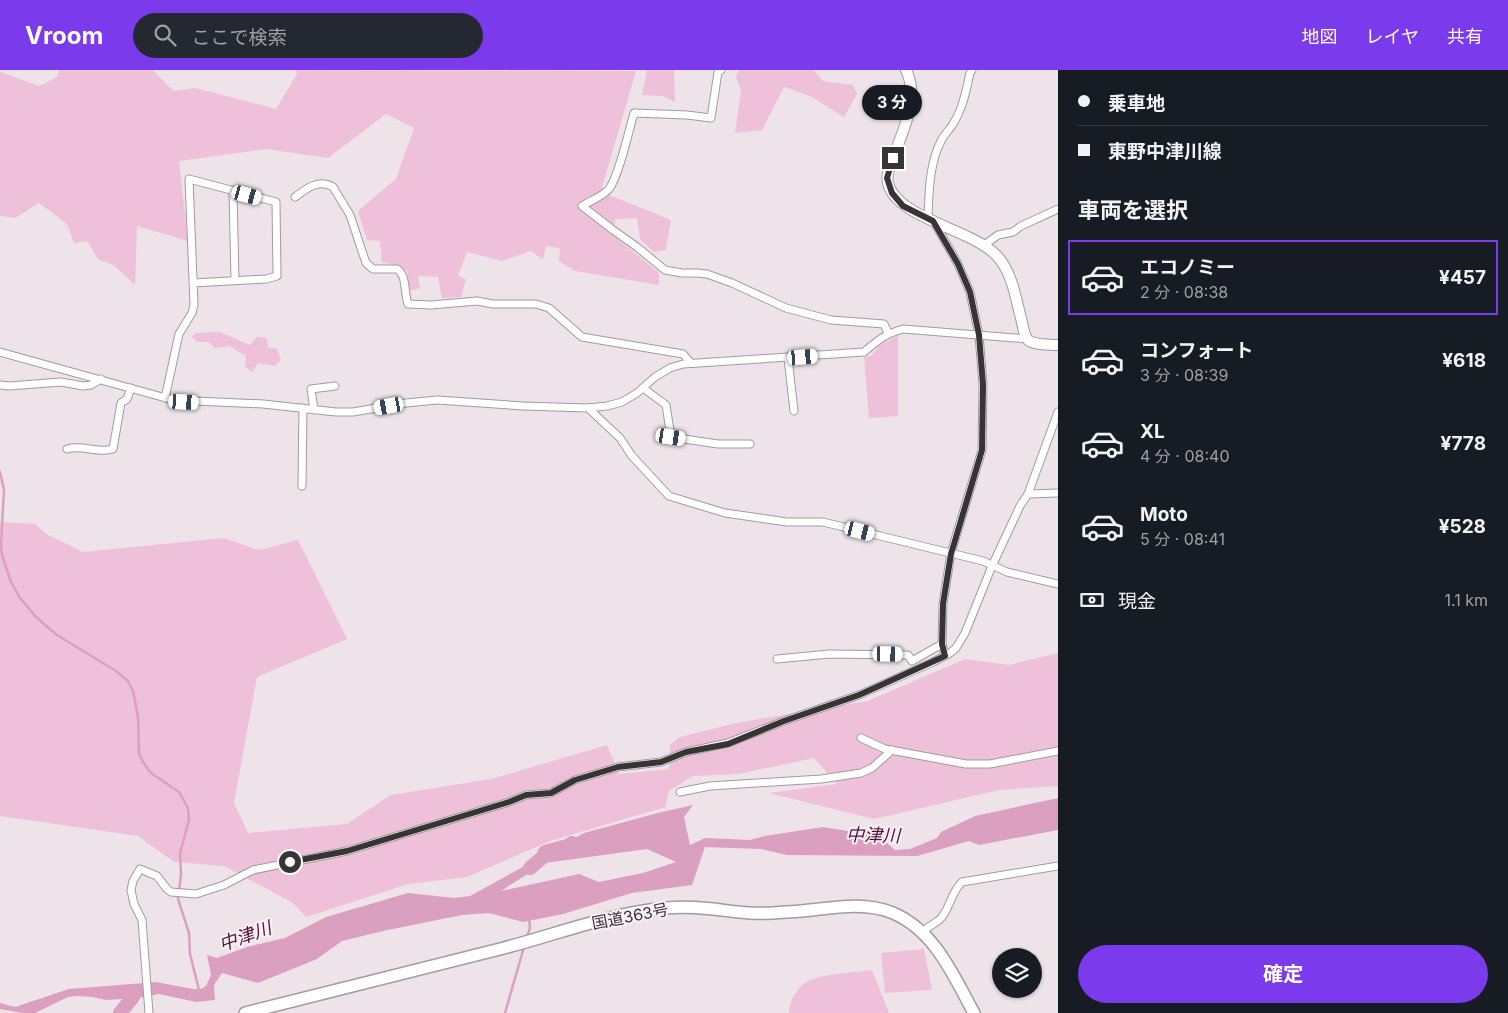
<!DOCTYPE html>
<html lang="ja">
<meta charset="utf-8">
<style>
:root{--surface:#171b24;--page:#242831;--text:#f1f3f6;--muted:#9ea1a6;--line:#363941;--accent:#7c3aed}
body{margin:0;font-family:Inter,"Noto Sans JP",sans-serif;background:var(--page);color:var(--text);height:100vh;display:flex;flex-direction:column;font-size:19px;white-space:nowrap}
*{box-sizing:border-box;margin:0}
p{font-size:16px;color:var(--muted)}
.icon{flex:none;width:28px;height:28px;fill:none;stroke:currentColor;stroke-width:2;stroke-linecap:round;stroke-linejoin:round}
.map{position:relative;flex:1;overflow:hidden}
.sheet{display:flex;flex-direction:column;background:var(--surface);width:450px}
.sheet>*{flex:none}
.guide{display:grid;align-content:center;height:110px;padding:0 20px;background:var(--surface)}
.tools{position:absolute;left:992px;top:878px;display:grid;gap:10px}
.tools a{display:grid;place-items:center;width:50px;height:50px;border-radius:50%;background:var(--surface);box-shadow:0 1px 4px #0004;font-size:25px}
.end{position:absolute;width:22px;height:22px;margin:-11px;border:6px solid #383436;background:#fff;box-shadow:0 0 0 2px #fff}
.from{border-radius:50%}
.bubble{position:absolute;height:35px;border-radius:18px;background:var(--surface);box-shadow:0 1px 4px #0004;font-size:16px;font-weight:700;line-height:35px;text-align:center}
.car{position:absolute;width:15px;height:30px;margin:-15px -8px;border-radius:6px;box-shadow:0 0 4px 1px #0007;background:linear-gradient(#fff 24%,#345 0 40%,#fff 0 76%,#345 0 86%,#fff 0)}
.guide b{display:flex;align-items:center;gap:18px;height:48px;font-size:19px}
.guide b+b{border-top:1px solid var(--line)}
.guide i{width:12px;height:12px;background:var(--text)}
ul{padding:0;list-style:none}
li{display:flex;align-items:center;gap:15px;height:75px;margin:0 10px 8px;padding:0 10px;border:2px solid transparent;border-radius:0px}
li div{flex:1}
li b{display:block;font-size:19px}
li em{font-style:normal;font-weight:700}
li.current{border-color:var(--accent)}
li>.icon{width:45px;height:45px;stroke-width:1.5}
h2{padding:0 20px;font-size:22px;line-height:60px}
.pay{display:flex;align-items:center;gap:12px;height:55px;padding:0 20px;font-size:19px}
.pay p{margin-inline-start:auto}
.primary-button{display:flex;gap:10px;margin-top:auto;padding:10px 20px}
.primary-button a{flex:1;height:58px;border-radius:30px;background:var(--accent);color:#fff;font-size:20px;font-weight:700;line-height:58px;text-align:center}
header{display:flex;align-items:center;gap:30px;box-sizing:border-box;height:70px;padding:0 25px;background:var(--accent);color:#fff}
header strong{font-size:24px}
nav{display:flex;gap:28px;margin-inline-start:auto;font-size:18px}
.search{width:350px;height:45px;background:var(--page);display:flex;align-items:center;gap:12px;box-sizing:border-box;padding:0 18px;border-radius:28px;color:var(--muted);font-size:19px}
main{display:flex;flex:1;min-height:0}
.map>svg:first-child{display:block}
.green{fill:#eec0d9}
.water{fill:#dba0c0;fill-rule:evenodd}
.lines{fill:none;stroke-linecap:round;stroke-linejoin:round}
.stream{stroke:#dba0c0;stroke-width:2.5}
.river{stroke:#dba0c0;stroke-width:14}
.minor-casing{stroke:#a49a9f;stroke-width:9}
.secondary-casing{stroke:#a49a9f;stroke-width:12}
.trunk-casing{stroke:#a49a9f;stroke-width:14}
.minor{stroke:#fff;stroke-width:7}
.secondary{stroke:#fff;stroke-width:10}
.trunk{stroke:#fff;stroke-width:11}
.route{stroke:#383436;stroke-width:6}
.labels{text-anchor:middle;dominant-baseline:central;stroke-width:4;stroke-linejoin:round;paint-order:stroke}
.street-label{font-size:16px;fill:#383436;stroke:#fbf0f5}
.water-label{font-size:18px;font-style:italic;fill:#520d3b;stroke:#fbf0f5}
</style>
<header>
<strong>Vroom</strong>
<div class="search"><svg class="icon" aria-label="search" viewBox="0 0 24 24"><circle cx="10" cy="10" r="6"/><path d="M15 15l6 6"/></svg>ここで検索</div>
<nav><a>地図</a><a>レイヤ</a><a>共有</a></nav>
</header>
<main>
<div class="map">
<svg width="1058" height="943" viewBox="0 0 1058 943">
<rect width="100%" height="100%" fill="#ede3e8"/>
<!-- green -->
<g class="green">
<polygon points="59,0 153,0 173,21 195,18 276,39 297,4 296,0 636,1 598,131 609,125 671,150 666,180 654,182 640,169 637,148 615,149 614,166 659,203 659,215 575,201 559,191 560,178 546,176 543,190 531,181 502,191 467,182 458,205 466,210 461,227 442,228 438,207 418,206 420,218 409,221 407,201 399,196 382,192 380,171 367,170 358,141 396,109 414,58 386,44 328,88 266,79 179,91 188,171 137,156 135,215 115,196 98,189 87,171 74,173 67,154 39,133 15,148 0,146 0,2 39,16 57,7"/>
<polygon points="647,0 674,0 675,32 663,26 642,25"/>
<polygon points="739,0 814,0 823,11 853,15 857,24 844,47 810,26 784,17 762,60 735,63 741,20 736,7"/>
<polygon points="220,262 250,275 257,267 267,268 268,277 277,279 281,290 275,296 258,293 252,302 245,297 246,286 229,276 215,278 208,272 197,272 192,267 196,263"/>
<polygon points="898,266 898,346 869,348 864,287 871,286 881,274"/>
<polygon points="0,452 35,454 48,465 83,482 224,468 259,480 298,470 347,569 257,607 234,733 248,763 347,754 391,725 491,709 607,675 619,704 669,699 670,675 680,667 736,653 868,631 965,589 1009,595 1058,583 1058,716 999,720 874,749 769,723 837,714 814,688 738,704 693,706 669,721 665,737 550,771 467,807 408,814 306,847 293,833 224,796 174,792 138,766 0,746"/>
<polygon points="924,879 932,920 885,923 881,883"/>
<path d="M872,900L889,943H789C789,930 800,912 813,909C831,903 853,903 872,900Z"/>
</g>
<!-- water -->
<path class="water" d="M1058,728V760L979,775L969,771L917,786L787,785L761,779L705,777L692,815L632,823L563,844L523,852L489,843L462,845L383,861L342,871L317,889L258,913L222,903L214,915L215,930L196,932L159,924L138,928L106,930L92,927L76,926L68,927L35,943H22L0,939V933L15,937L69,919L156,912L193,919H201L206,916L211,905L207,885L217,888L247,877L285,868L326,847L408,823L454,828L470,826L584,763L658,743L693,735L684,747L690,775L705,768L750,770L765,766L823,757L879,766L895,780L910,779L937,768L941,762L975,746ZM647,779L676,792L643,803L599,812L579,804L501,821L545,793Z"/>
<g class="lines">
<!-- stream -->
<g class="stream">
<polyline points="0,402 4,420 1,474 2,485 11,512 20,528 36,547 57,565 116,601 128,611 133,621 138,647 139,683 143,692 151,703 179,722 188,738 189,750 180,783 181,804 178,829 189,863 190,884 199,920"/>
<polyline points="527,867 530,858 529,848"/>
<polyline points="505,943 524,877"/>
</g>
<!-- river -->
<g class="river">
<polyline points="530,798 542,788 545,782 567,776 572,773"/>
<polyline points="120,943 133,927 135,922"/>
</g>
<defs>
<g id="minor">
<path d="M721,0L718,2L711,48L687,45L634,43C629,60 619,106 609,119C603,126 590,131 582,136L613,160L637,177L665,200L682,203H697L707,204L732,213L786,238L831,250L884,254L888,263"/>
<polyline points="233,121 235,210"/>
<path d="M295,127C306,119 319,108 333,117L350,145L366,193L373,199H397C407,205 404,223 408,234L431,235L477,231L493,234H536L549,238L582,267L683,284L691,293"/>
<path d="M928,148C929,122 929,93 942,69C945,64 950,59 953,54C963,38 966,21 970,3L972,0"/>
<polyline points="934,152 958,194 970,222 979,265 983,315 982,380 951,483 943,534 942,574 945,586"/>
<polyline points="983,176 998,165 1013,162 1021,156 1058,139"/>
<path d="M0,282L173,330L263,334L336,342H353L406,333L437,330L523,336L588,338L607,336L622,332L637,323L655,307L670,298L683,294L864,282C878,270 885,264 903,259L1028,269"/>
<polyline points="788,288 794,341"/>
<polyline points="0,315 9,316 61,312 83,316 91,315 101,309"/>
<polyline points="643,318 666,335 671,367 718,374 750,374"/>
<polyline points="165,328 179,264 192,243 194,235 189,109 276,132 277,206 266,209 193,213"/>
<polyline points="588,338 620,368 632,386 669,426 725,443 787,452 823,452 983,491 1007,502 1058,514"/>
<polyline points="314,340 311,319 335,316"/>
<path d="M67,379C82,374 98,384 113,379L121,333L127,329L131,318"/>
<polyline points="302,416 303,338"/>
<polyline points="1028,424 1058,423"/>
<polyline points="777,589 829,584 908,585 912,591 942,574"/>
<polyline points="861,668 885,679 966,694 990,694 1058,681"/>
<polyline points="680,722 710,716 821,709 861,703 872,698 892,680"/>
<path d="M923,862C928,856 937,853 942,847C950,837 952,821 962,812L1058,796"/>
<polyline points="149,943 142,850 134,834 131,820 133,811 140,799 157,806 167,819 171,822 196,824 224,815 253,800 347,781 509,732 526,725 551,723 575,710 618,697 661,692 686,682 728,673 784,651 859,625 933,592 950,583 956,578 965,563 992,496 1020,436 1028,424 1058,342"/>
</g>
<path id="secondary" d="M906,0C920,28 903,60 893,88C890,96 886,105 888,113C896,148 971,159 996,185C1013,202 1016,231 1022,252C1023,257 1024,266 1028,270C1036,276 1049,274 1058,275"/>
<path id="trunk" d="M245,943C330,921 415,901 500,879C555,865 610,843 666,838C695,835 722,841 750,843C762,844 774,843 786,842C821,841 859,829 893,843C935,861 953,905 974,943"/>
</defs>
<!-- minor casing -->
<use href="#minor" class="minor-casing"/>
<!-- secondary casing -->
<use href="#secondary" class="secondary-casing"/>
<!-- trunk casing -->
<use href="#trunk" class="trunk-casing"/>
<!-- minor -->
<use href="#minor" class="minor"/>
<!-- secondary -->
<use href="#secondary" class="secondary"/>
<!-- trunk -->
<use href="#trunk" class="trunk"/>
</g>
<g class="lines">
<!-- route -->
<polyline class="route" points="290,792 347,781 509,732 526,725 551,723 575,710 618,697 661,692 686,682 728,674 784,651 859,625 945,586 942,574 943,534 951,484 982,380 983,315 979,265 970,222 958,194 933,151 903,136 892,123 887,108 893,88"/>
</g>
<g class="labels">
<!-- street labels -->
<g class="street-label">
<text transform="translate(630 846) rotate(-11)">国道363号</text>
</g>
<!-- water labels -->
<g class="water-label">
<text transform="translate(873 765) rotate(1)">中津川</text>
<text transform="translate(245 866) rotate(-20)">中津川</text>
</g>
</g>
</svg>
<div class="tools">
<a><svg class="icon" aria-label="layers" viewBox="0 0 24 24"><path d="M12 4l9 5-9 5-9-5zM3 14l9 5 9-5"/></svg></a>
</div>
<i class="end from" style="left:290px;top:792px"></i>
<i class="end" style="left:893px;top:88px"></i>
<div class="bubble" style="left:862px;top:15px;width:60px">3 分</div>
<i class="car" style="left:247px;top:125px;rotate:105deg"></i>
<i class="car" style="left:803px;top:287px;rotate:86deg"></i>
<i class="car" style="left:184px;top:332px;rotate:93deg"></i>
<i class="car" style="left:389px;top:336px;rotate:260deg"></i>
<i class="car" style="left:671px;top:367px;rotate:99deg"></i>
<i class="car" style="left:860px;top:461px;rotate:104deg"></i>
<i class="car" style="left:888px;top:584px;rotate:91deg"></i>
</div>
<section class="sheet">
<div class="guide">
<b><i class="from"></i>乗車地</b>
<b><i></i>東野中津川線</b>
</div>
<h2>車両を選択</h2>
<ul>
<li class="current"><svg class="icon" aria-label="car" viewBox="0 0 24 24"><path d="M5 17H2v-5l4-1 3-4h7l3 4 3 1v5h-3M9 17h6M6 11h13"/><circle cx="7" cy="17" r="2"/><circle cx="17" cy="17" r="2"/></svg><div><b>エコノミー</b><p>2 分 · 08:38</p></div><em>¥457</em></li>
<li><svg class="icon" aria-label="car" viewBox="0 0 24 24"><path d="M5 17H2v-5l4-1 3-4h7l3 4 3 1v5h-3M9 17h6M6 11h13"/><circle cx="7" cy="17" r="2"/><circle cx="17" cy="17" r="2"/></svg><div><b>コンフォート</b><p>3 分 · 08:39</p></div><em>¥618</em></li>
<li><svg class="icon" aria-label="car" viewBox="0 0 24 24"><path d="M5 17H2v-5l4-1 3-4h7l3 4 3 1v5h-3M9 17h6M6 11h13"/><circle cx="7" cy="17" r="2"/><circle cx="17" cy="17" r="2"/></svg><div><b>XL</b><p>4 分 · 08:40</p></div><em>¥778</em></li>
<li><svg class="icon" aria-label="car" viewBox="0 0 24 24"><path d="M5 17H2v-5l4-1 3-4h7l3 4 3 1v5h-3M9 17h6M6 11h13"/><circle cx="7" cy="17" r="2"/><circle cx="17" cy="17" r="2"/></svg><div><b>Moto</b><p>5 分 · 08:41</p></div><em>¥528</em></li>
</ul>
<div class="pay"><svg class="icon" aria-label="cash" viewBox="0 0 24 24"><path d="M3 7h18v10H3z"/><circle cx="12" cy="12" r="2"/></svg>現金<p>1.1 km</p></div>
<div class="primary-button"><a>確定</a></div>
</section>
</main>
